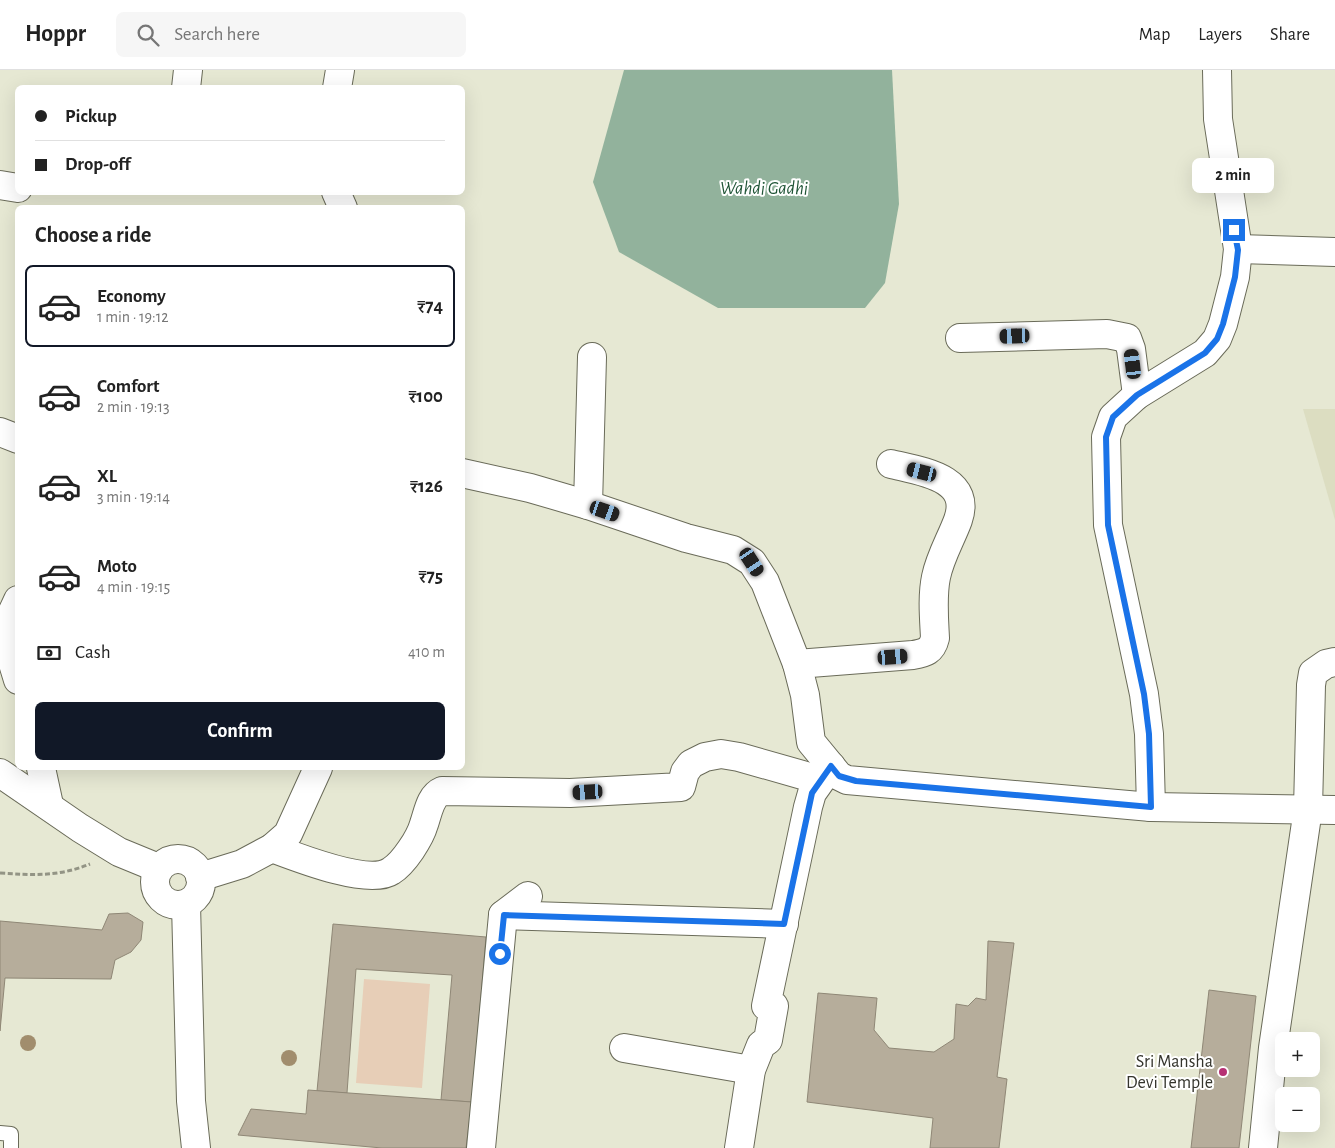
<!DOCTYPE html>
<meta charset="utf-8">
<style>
:root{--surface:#fff;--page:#f6f6f6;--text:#222;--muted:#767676;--line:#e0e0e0;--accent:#111827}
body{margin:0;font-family:"Alegreya Sans",sans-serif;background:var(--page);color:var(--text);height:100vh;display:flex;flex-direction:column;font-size:19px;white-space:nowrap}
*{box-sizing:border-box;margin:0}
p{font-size:16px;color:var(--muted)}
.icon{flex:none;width:28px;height:28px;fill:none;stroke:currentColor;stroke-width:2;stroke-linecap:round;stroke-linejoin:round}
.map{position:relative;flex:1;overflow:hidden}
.panel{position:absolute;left:15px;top:135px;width:450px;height:565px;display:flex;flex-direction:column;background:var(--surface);border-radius:8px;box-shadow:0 5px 20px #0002}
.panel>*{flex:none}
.top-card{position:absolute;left:15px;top:15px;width:450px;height:110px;border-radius:8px;box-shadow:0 5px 20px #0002;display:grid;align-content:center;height:110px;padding:0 20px;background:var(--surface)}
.buttons{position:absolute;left:1275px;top:962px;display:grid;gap:10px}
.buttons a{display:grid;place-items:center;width:45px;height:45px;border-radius:8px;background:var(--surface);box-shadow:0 5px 20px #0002;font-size:25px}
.end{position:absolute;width:22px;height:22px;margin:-11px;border:6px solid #1a73e8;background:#fff;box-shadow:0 0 0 2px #fff}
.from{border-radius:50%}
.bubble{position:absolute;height:35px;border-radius:8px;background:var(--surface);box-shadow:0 5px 20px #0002;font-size:16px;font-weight:700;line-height:35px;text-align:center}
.car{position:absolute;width:15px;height:30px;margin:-15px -8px;border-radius:6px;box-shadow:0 0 4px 1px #0007;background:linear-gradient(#222 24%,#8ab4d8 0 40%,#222 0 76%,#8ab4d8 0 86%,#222 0)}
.top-card b{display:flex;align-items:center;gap:18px;height:48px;font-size:19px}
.top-card b+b{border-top:1px solid var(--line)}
.top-card i{width:12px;height:12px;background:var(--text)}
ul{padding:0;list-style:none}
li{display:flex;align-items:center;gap:15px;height:82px;margin:0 10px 8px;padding:0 10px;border:2px solid transparent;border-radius:8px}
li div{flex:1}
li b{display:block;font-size:19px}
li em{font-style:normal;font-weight:700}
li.active{border-color:var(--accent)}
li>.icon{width:45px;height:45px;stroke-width:1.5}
h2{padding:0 20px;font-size:22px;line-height:60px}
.pay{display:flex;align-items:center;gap:12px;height:55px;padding:0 20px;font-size:19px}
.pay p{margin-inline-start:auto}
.primary-button{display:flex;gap:10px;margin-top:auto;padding:10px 20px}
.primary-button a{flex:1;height:58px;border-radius:8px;background:var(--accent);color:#fff;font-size:20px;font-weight:700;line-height:58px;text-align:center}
header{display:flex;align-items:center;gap:30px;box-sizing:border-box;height:70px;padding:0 25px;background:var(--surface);border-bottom:1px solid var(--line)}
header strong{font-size:24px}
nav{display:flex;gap:28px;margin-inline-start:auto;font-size:18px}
.search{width:350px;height:45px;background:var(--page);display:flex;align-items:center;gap:12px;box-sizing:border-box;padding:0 18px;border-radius:8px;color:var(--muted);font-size:19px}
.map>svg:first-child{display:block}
.built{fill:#dcddc1}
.green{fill:#e7ceb7}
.water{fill:#92b29c}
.building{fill:#b6ad9b;stroke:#8f8776}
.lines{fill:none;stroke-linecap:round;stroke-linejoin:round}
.lane-casing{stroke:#6a6b59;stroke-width:16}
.street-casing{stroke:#6a6b59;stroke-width:30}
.secondary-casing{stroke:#6a6b59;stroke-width:30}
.path{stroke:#939485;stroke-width:3;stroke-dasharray:5 2.5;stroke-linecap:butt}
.lane{stroke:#fff;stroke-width:14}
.street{stroke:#fff;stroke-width:28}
.secondary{stroke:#fff;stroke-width:28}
.tree{fill:#a18d6d}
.route{stroke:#1a73e8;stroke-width:6}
.poi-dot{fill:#b63073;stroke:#fff;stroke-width:2}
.labels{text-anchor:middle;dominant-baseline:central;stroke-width:4;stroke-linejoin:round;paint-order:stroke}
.poi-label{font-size:18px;fill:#34342c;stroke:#fff;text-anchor:end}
.water-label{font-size:19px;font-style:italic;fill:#205537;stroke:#fff}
</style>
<header>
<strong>Hoppr</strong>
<div class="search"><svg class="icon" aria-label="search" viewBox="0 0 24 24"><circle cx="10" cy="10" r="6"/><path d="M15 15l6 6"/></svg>Search here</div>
<nav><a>Map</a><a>Layers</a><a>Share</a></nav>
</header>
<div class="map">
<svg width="1335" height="1078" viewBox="0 0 1335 1078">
<rect width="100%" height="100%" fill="#e6e8d3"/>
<!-- built -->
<polygon class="built" points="1303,339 1335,339 1335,450"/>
<!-- green -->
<polygon class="green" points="364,909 430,914 422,1018 356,1013"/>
<!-- water -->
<polygon class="water" points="624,0 892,0 899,134 885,213 865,238 718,238 619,182 593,112"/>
<!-- building -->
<g class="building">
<polygon points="128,843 143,852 141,870 131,882 115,890 111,909 5,908 0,961 0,851 102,860 109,844"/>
<polygon points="333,854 486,867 472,1032 441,1030 452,905 356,899 347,1023 317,1021"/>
<polygon points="988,871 1014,873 997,1007 1007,1009 999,1078 930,1078 933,1048 807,1032 818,923 877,928 874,960 889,978 934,982 954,969 956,934 968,936 976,928 986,930"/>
<polygon points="1209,920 1256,926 1239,1078 1191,1078"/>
<polygon points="308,1020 472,1032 466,1078 382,1078 238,1065 251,1039 306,1044"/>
</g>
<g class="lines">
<defs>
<polyline id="lane" points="0,1063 11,1064 11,1078"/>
<g id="street">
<polyline points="186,18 188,0"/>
<polyline points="337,18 340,0"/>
<polyline points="0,115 18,118"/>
<polyline points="336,122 343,138"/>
<polyline points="1238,179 1335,182"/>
<polyline points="960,268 1107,264 1127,268 1131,279 1137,325"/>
<polyline points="0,362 18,369"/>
<polyline points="462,403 530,418 588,435 686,468 733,480 752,492 765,512 797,594 805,625 811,672 839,706 847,710 1151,737 1335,740"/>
<polyline points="588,435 592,287"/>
<polyline points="0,580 11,587 18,610"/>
<polyline points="11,587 12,543 18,530"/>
<path d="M797,594L913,585C925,583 932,581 935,568C934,548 932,526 936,507C940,487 951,469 958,450C973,407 919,401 891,394"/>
<polyline points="41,698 49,735"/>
<polyline points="1151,737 1149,664 1144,624 1108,455 1106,367 1113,347 1137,325 1205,283 1217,269 1223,254 1235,207 1238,179 1218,49 1217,0"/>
<path d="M272,778C296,787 369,816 391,801C404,793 420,768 424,754C428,743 430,726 442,721L570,723L681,717L685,702L691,694L705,687L721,684L739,687L820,710"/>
<polyline points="200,807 242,794 272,778 288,764 318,698"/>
<polyline points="503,845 784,854"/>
<polyline points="624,978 751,1000"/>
<polyline points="481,1078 503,845 528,826"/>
<polyline points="739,1078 751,1000 761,975 768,970 774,936 766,936 808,737 812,723 831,696"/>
<polyline points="1263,1078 1273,978 1308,739 1311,615 1313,603 1326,594 1335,592"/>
</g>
<g id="secondary">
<polyline points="0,703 80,758 119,782 158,798"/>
<circle cx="178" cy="812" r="23"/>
<polyline points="186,834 191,1031 196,1078"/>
</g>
</defs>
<!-- lane casing -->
<use href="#lane" class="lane-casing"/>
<!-- street casing -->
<use href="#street" class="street-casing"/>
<!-- secondary casing -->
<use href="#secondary" class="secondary-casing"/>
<!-- path -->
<path class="path" d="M0,803C33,805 58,807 90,794"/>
<!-- lane -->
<use href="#lane" class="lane"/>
<!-- street -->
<use href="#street" class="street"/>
<!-- secondary -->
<use href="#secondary" class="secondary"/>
</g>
<!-- trees -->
<g class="tree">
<circle cx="28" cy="973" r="8"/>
<circle cx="289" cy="988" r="8"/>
</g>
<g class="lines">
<!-- route -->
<polyline class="route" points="500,884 504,845 784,854 812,723 831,696 839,706 856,711 1151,737 1149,664 1144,624 1108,455 1106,367 1113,347 1137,325 1205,283 1217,269 1223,254 1235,207 1238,180 1234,160"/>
</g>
<!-- markers -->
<circle class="poi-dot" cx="1223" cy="1002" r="5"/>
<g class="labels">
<!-- poi labels -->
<g class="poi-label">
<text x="1213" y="992">Sri Mansha<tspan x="1213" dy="21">Devi Temple</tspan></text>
</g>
<!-- water labels -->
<g class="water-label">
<text x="764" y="118">Wahdi Gadhi</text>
</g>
</g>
</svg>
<div class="buttons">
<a>+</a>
<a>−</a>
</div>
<i class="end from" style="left:500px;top:884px"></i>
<i class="end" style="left:1234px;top:160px"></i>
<div class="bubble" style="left:1192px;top:88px;width:82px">2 min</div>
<i class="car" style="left:1015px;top:266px;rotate:268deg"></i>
<i class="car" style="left:1133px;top:294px;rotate:353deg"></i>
<i class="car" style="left:922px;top:402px;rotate:284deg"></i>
<i class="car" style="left:605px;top:441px;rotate:109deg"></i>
<i class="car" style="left:752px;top:492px;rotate:147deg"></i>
<i class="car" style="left:893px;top:587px;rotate:86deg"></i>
<i class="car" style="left:588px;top:722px;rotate:267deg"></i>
<div class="top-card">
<b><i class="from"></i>Pickup</b>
<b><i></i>Drop-off</b>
</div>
<section class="panel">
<h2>Choose a ride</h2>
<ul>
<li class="active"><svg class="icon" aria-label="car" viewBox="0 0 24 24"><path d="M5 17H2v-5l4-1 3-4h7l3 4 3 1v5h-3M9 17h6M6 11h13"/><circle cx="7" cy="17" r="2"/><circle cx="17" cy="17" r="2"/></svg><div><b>Economy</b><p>1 min · 19:12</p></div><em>₹74</em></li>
<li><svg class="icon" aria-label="car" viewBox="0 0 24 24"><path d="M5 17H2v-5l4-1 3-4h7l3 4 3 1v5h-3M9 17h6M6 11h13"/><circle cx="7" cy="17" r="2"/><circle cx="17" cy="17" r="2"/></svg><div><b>Comfort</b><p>2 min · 19:13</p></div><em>₹100</em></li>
<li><svg class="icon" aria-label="car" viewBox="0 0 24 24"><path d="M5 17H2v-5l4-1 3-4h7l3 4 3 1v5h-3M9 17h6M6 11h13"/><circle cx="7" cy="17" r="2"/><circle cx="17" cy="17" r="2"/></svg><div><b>XL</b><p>3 min · 19:14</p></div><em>₹126</em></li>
<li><svg class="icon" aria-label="car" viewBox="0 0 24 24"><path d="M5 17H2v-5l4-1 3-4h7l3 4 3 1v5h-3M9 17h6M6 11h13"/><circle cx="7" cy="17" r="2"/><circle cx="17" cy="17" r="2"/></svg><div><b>Moto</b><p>4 min · 19:15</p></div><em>₹75</em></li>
</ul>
<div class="pay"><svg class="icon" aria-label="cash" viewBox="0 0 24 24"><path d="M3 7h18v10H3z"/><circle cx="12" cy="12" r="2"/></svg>Cash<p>410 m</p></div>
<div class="primary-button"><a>Confirm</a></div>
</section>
</div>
